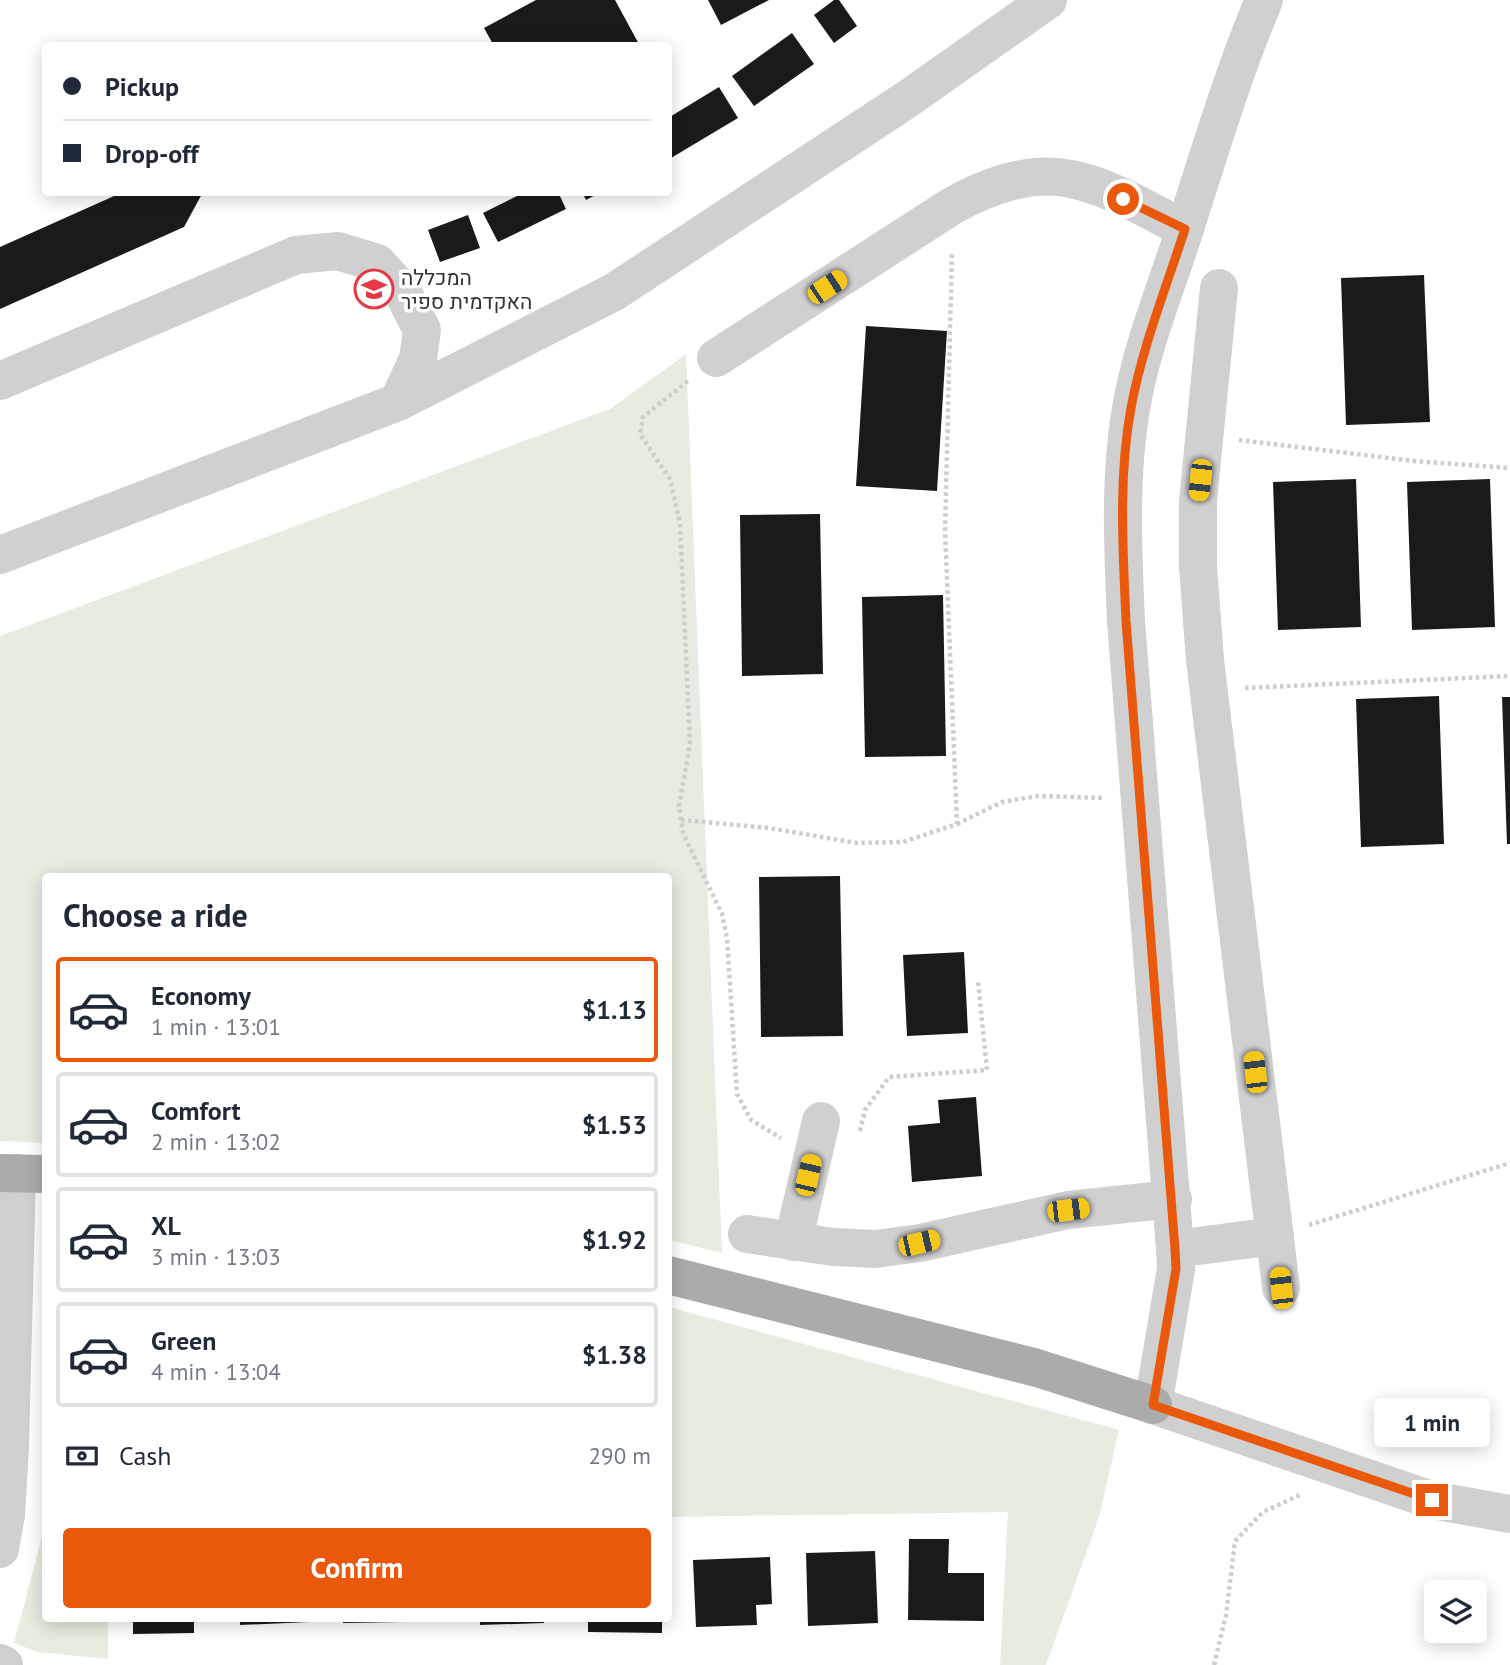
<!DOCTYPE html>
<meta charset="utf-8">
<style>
:root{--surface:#fff;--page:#f2f2f3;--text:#1f2937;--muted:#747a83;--line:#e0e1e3;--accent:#ea580c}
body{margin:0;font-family:"PT Sans",Heebo,sans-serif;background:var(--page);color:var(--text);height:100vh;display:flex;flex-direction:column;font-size:26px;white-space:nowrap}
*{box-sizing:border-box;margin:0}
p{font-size:23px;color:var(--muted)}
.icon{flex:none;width:38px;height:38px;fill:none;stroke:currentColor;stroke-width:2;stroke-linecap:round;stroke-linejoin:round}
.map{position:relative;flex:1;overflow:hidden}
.details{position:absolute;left:42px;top:873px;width:630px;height:749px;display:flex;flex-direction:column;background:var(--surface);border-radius:7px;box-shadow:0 4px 18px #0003}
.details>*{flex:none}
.hud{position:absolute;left:42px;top:42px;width:630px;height:154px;border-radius:7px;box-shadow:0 4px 18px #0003;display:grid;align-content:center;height:154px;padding:0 21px;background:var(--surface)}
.fabs{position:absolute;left:1424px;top:1580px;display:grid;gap:14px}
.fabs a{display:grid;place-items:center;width:63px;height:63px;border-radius:7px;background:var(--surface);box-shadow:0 4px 18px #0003;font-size:35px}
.end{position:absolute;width:32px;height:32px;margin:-16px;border:9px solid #ea580c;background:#fff;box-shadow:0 0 0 4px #fff}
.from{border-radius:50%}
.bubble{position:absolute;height:49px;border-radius:7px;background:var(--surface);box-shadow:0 4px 18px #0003;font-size:23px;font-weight:700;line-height:49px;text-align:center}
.car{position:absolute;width:21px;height:42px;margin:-21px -10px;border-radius:9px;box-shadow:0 0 5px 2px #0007;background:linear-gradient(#f5c518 24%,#345 0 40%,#f5c518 0 76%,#345 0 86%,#f5c518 0)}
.hud b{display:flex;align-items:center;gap:24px;height:66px;font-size:26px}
.hud b+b{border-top:2px solid var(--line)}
.hud i{width:18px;height:18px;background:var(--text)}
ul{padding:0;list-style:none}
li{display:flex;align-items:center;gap:21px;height:105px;margin:0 14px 10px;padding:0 7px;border:4px solid var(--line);border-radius:7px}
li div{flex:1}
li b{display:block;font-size:26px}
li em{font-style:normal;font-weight:700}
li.on{border-color:var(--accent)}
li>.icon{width:63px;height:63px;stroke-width:1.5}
h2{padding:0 21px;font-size:32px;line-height:84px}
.pay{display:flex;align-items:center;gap:18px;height:77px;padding:0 21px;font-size:26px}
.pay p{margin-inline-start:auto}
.primary-button{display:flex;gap:14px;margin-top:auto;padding:14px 21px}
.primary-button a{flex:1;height:80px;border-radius:7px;background:var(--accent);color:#fff;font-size:28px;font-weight:700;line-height:80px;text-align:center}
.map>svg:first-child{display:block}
.green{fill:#e6ecdf}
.building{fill:#1a1a1a}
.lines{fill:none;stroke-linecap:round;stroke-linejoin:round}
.path{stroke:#cdcdcd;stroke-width:4.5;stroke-dasharray:3.5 3.5;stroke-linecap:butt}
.minor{stroke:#d0d0d0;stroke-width:38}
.major{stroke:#ababab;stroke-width:38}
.route{stroke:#ea580c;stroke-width:9}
.labels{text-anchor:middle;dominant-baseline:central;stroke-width:7;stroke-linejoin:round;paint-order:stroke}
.poi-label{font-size:21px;fill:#333;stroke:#fff;text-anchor:start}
</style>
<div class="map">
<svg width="1510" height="1665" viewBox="0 0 1510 1665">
<rect width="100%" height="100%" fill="#fff"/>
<!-- green -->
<g class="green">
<polygon points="686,354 722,1253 669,1240 668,877 46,877 45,1143 0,1141 0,636 610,409"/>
<polygon points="669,1307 1119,1430 1099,1517 1046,1665 1000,1665 1008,1512 669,1517"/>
<polygon points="45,1525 46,1619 108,1619 108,1659 37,1652 14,1643"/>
</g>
<!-- building -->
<g class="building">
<polygon points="536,0 615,0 640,46 494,46 484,28"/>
<polygon points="708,0 769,0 721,25"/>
<polygon points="834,0 839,0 857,26 834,43 814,15"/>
<polygon points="792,33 814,64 754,106 732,76"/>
<polygon points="719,87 738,118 671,158 668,154 668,118"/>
<polygon points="123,192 203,192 184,227 0,309 0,247"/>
<polygon points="525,192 558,192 566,209 498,242 483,213"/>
<polygon points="582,192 601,192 586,200"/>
<polygon points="468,215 480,248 440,262 428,230"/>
<polygon points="1424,275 1430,422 1346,425 1341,278"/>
<polygon points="866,326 947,331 937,491 856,486"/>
<polygon points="1356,479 1361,627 1278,630 1273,482"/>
<polygon points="1490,479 1495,627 1412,630 1407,482"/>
<polygon points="820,514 823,674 742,676 740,515"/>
<polygon points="943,595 946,756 865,757 862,597"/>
<polygon points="1439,696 1444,844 1361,847 1356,699"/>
<polygon points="1502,697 1510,697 1510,844 1507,844"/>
<polygon points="840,876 843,1036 761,1037 759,877"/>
<polygon points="964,952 968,1033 907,1036 903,955"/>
<polygon points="976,1097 982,1176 912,1182 908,1126 940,1123 938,1100"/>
<polygon points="909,1539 949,1539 948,1573 984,1573 984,1621 908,1620"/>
<polygon points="875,1551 878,1623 808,1626 806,1553"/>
<polygon points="770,1557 772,1604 756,1605 757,1625 696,1627 693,1560"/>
<polygon points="133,1619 194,1619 194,1633 133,1634"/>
<polygon points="240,1619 309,1619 309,1622 240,1625"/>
<polygon points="343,1619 403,1619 403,1622 343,1623"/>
<polygon points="480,1619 544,1619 544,1623 480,1625"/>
<polygon points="588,1619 662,1619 662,1633 588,1632"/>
</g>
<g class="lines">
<!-- path -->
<g class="path">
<polyline points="688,381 643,417 640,434 670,479 680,523 690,744 679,806 683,833 722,914 727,938 737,1094 751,1120 781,1138"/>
<polyline points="1239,440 1414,461 1510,468"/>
<polyline points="1245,688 1510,676"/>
<polyline points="681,820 769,828 857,843 903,842 957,824 945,530 952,251"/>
<polyline points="957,824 1002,802 1038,796 1104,798"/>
<polyline points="860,1131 865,1110 889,1077 987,1070 978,981"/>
<polyline points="1309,1225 1510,1163"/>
<polyline points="1214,1665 1226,1615 1235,1541 1263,1512 1302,1494"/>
</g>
<!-- minor -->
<g class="minor">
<path d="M1264,0C1231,78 1207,161 1181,241C1163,296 1140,352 1131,409C1119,479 1123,551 1126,621L1175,1249L1176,1269L1153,1405L1432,1500L1510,1514"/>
<polyline points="1219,288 1198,501 1198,567 1205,660 1281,1288"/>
<path d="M716,358L952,206C986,187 1031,170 1071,179C1111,187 1149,211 1185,229"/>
<polyline points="0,381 296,255 338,251 377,263 401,289 422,330 418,359 398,402"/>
<polyline points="0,555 398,402 614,292 906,100 1048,0"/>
<polyline points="747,1234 833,1247 875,1249 920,1243 1068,1210 1173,1199"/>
<polyline points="793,1242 821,1121"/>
<polyline points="1175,1249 1275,1236"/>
<polyline points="0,1549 6,1515 10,1446 17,1173"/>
<polyline points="0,1663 4,1665"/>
</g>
<!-- major -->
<g class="major">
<polyline points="0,1173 46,1174"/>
<polyline points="668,1275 1037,1368 1153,1405"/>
</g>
</g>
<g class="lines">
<!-- route -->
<path class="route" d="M1123,199L1185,229C1166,288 1142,348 1131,408C1118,478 1123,551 1126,621L1175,1249L1176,1269L1153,1405L1432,1500"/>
</g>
<!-- icons -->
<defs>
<symbol id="university-ring" viewBox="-11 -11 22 22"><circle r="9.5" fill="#fff" stroke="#e63946" stroke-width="1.5"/><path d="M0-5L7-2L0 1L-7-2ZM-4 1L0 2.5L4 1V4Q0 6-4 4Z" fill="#e63946"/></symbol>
</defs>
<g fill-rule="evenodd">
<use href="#university-ring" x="352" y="267" width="44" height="44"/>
</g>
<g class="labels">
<!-- poi labels -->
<g class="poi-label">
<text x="401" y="277">המכללה<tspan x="401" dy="24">האקדמית ספיר</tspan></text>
</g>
</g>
</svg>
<div class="fabs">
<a><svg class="icon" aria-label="layers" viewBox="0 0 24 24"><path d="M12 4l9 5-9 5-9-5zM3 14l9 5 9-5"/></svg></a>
</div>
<i class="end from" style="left:1123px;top:199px"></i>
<i class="end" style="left:1432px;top:1500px"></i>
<div class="bubble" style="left:1374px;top:1398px;width:116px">1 min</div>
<i class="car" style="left:827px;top:287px;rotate:57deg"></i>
<i class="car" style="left:1200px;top:480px;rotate:186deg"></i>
<i class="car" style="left:1255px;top:1072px;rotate:353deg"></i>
<i class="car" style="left:808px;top:1175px;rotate:13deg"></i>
<i class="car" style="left:1068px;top:1210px;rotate:83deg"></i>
<i class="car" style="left:919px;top:1243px;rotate:77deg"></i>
<i class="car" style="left:1281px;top:1288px;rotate:354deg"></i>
<div class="hud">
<b><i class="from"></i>Pickup</b>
<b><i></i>Drop-off</b>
</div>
<section class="details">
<h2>Choose a ride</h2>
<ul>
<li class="on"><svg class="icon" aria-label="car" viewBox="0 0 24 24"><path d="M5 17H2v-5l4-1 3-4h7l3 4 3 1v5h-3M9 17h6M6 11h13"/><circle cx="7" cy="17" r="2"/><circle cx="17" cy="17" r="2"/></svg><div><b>Economy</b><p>1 min · 13:01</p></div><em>$1.13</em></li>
<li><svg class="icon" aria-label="car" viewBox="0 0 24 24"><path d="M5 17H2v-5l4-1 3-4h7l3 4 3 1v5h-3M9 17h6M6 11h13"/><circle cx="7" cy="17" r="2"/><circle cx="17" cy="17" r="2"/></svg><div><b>Comfort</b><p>2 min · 13:02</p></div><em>$1.53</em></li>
<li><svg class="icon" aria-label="car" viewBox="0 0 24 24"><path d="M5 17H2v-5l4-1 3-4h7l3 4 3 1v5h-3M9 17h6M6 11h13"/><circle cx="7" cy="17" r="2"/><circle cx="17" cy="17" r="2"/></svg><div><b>XL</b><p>3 min · 13:03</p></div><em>$1.92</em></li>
<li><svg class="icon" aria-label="car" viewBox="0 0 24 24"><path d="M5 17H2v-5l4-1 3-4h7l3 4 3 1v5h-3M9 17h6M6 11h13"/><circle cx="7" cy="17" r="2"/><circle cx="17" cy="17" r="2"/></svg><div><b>Green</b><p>4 min · 13:04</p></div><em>$1.38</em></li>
</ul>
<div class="pay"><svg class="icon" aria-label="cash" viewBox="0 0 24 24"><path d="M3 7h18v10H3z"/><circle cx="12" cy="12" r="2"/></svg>Cash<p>290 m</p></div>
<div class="primary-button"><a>Confirm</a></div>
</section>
</div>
